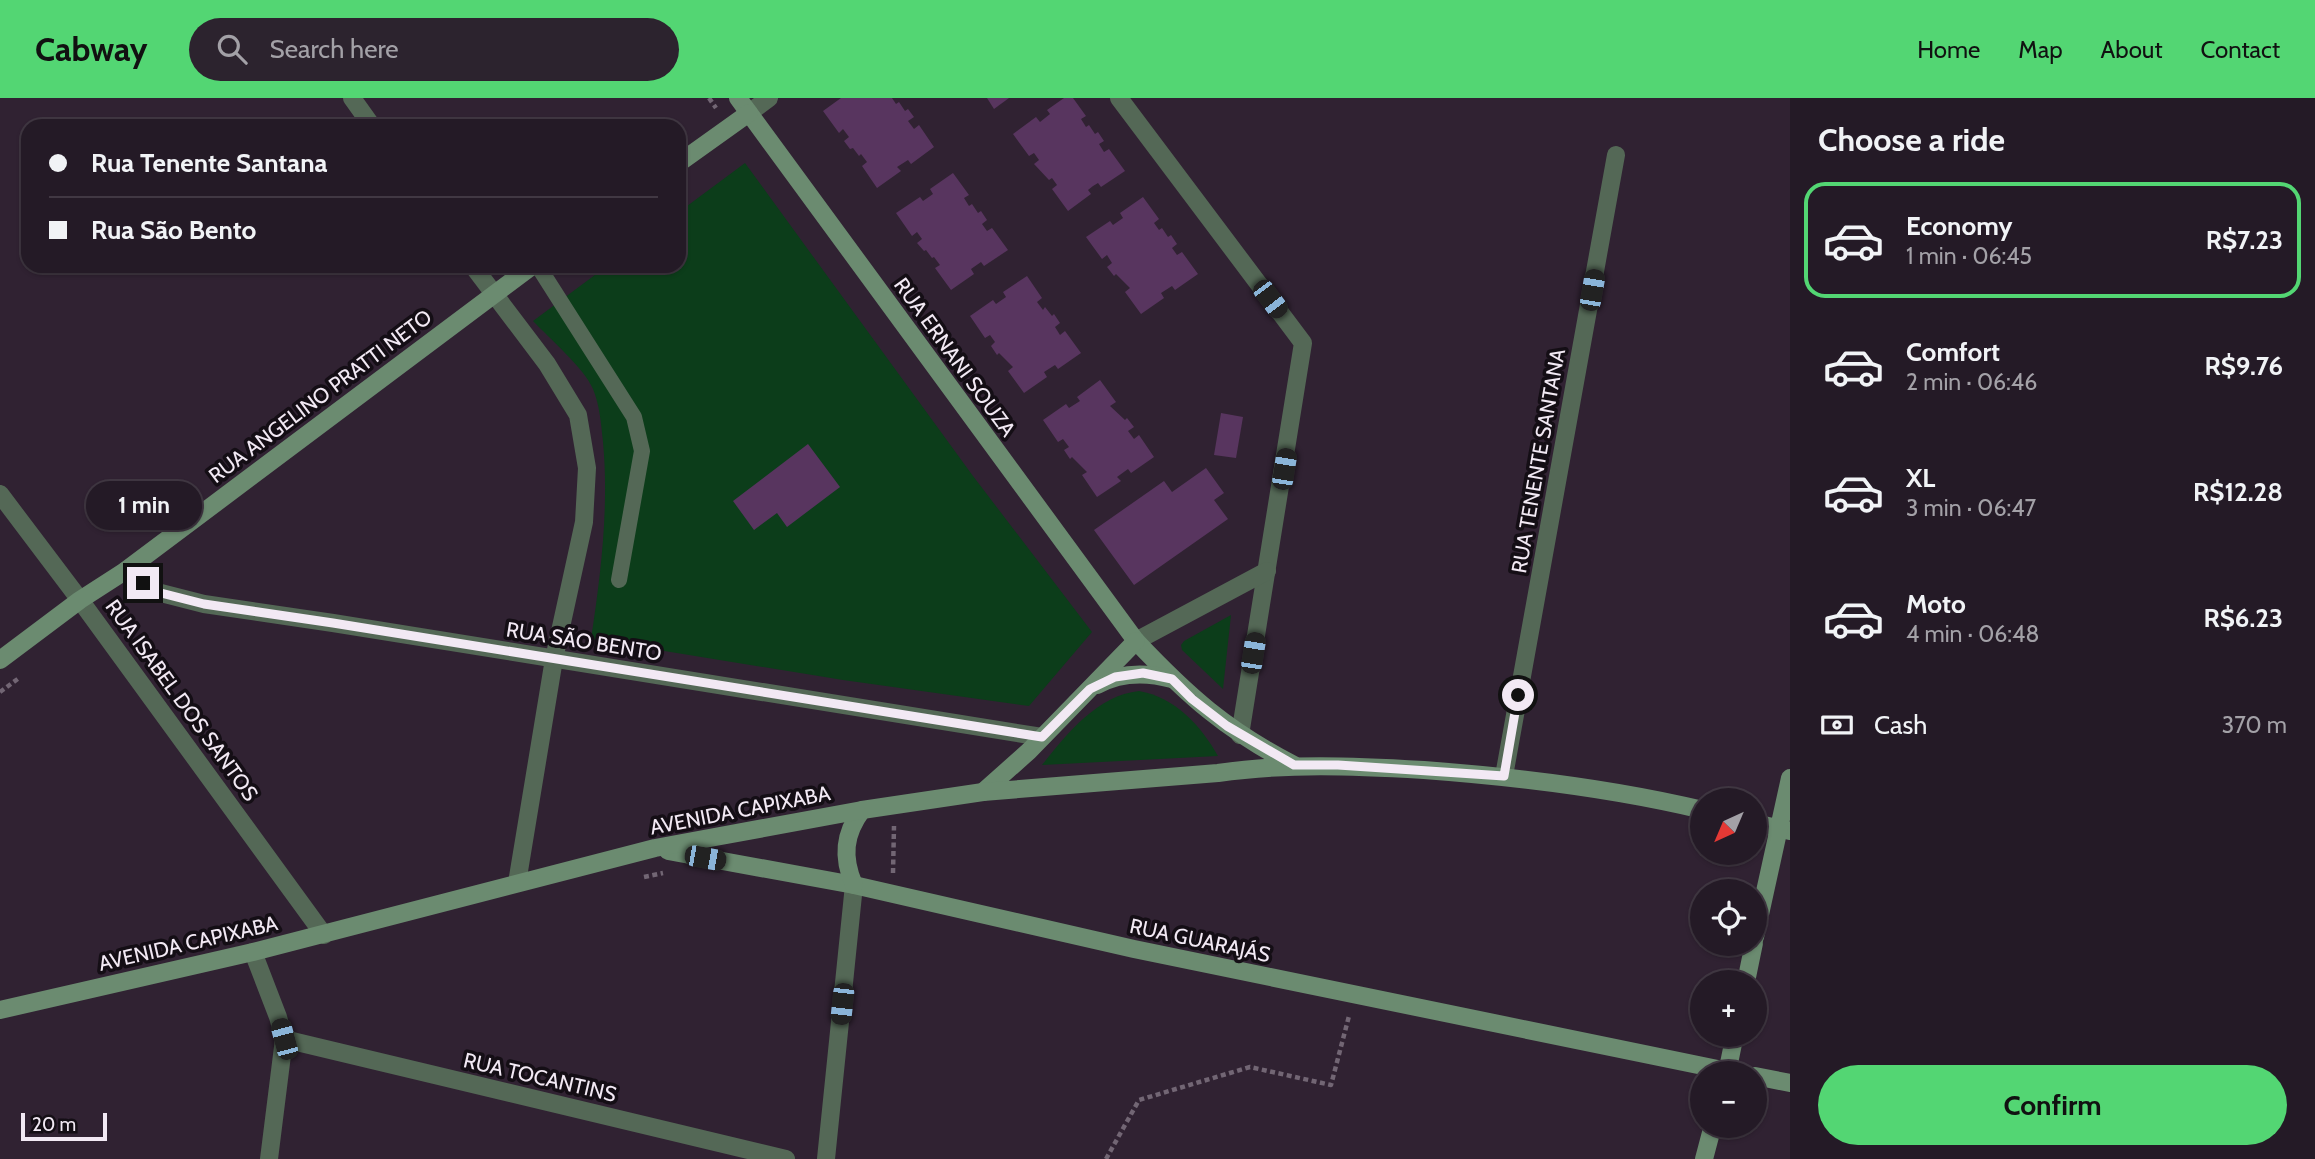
<!DOCTYPE html>
<meta charset="utf-8">
<style>
:root{--surface:#241a26;--page:#2c232e;--text:#f1f3f6;--muted:#a3a1a7;--line:#413843;--accent:#53d673}
body{margin:0;font-family:Cabin,sans-serif;background:var(--page);color:var(--text);height:100vh;display:flex;flex-direction:column;font-size:26px;white-space:nowrap}
*{box-sizing:border-box;margin:0}
p{font-size:23px;color:var(--muted)}
.icon{flex:none;width:38px;height:38px;fill:none;stroke:currentColor;stroke-width:2;stroke-linecap:round;stroke-linejoin:round}
.map{position:relative;flex:1;overflow:hidden}
.side{display:flex;flex-direction:column;background:var(--surface);width:525px}
.side>*{flex:none}
.top-card{position:absolute;left:21px;top:21px;width:665px;height:154px;border-radius:21px;box-shadow:0 2px 5px #0004,0 0 0 2px var(--line);display:grid;align-content:center;height:154px;padding:0 28px;background:var(--surface)}
.needle{width:46px;rotate:224deg}
.fabs{position:absolute;left:1690px;top:690px;display:grid;gap:14px}
.fabs a{display:grid;place-items:center;width:77px;height:77px;border-radius:50%;background:var(--surface);box-shadow:0 2px 5px #0004,0 0 0 2px var(--line);font-size:35px}
.scale{position:absolute;left:21px;bottom:18px;width:86px;box-sizing:border-box;padding-left:7px;border:4px solid #f2e9f4;border-top:0;font-size:19px;line-height:24px;white-space:nowrap;color:#f2e9f4;-webkit-text-stroke:5px #140e15;paint-order:stroke}
.end{position:absolute;width:32px;height:32px;margin:-16px;border:9px solid #f2e9f4;background:#111;box-shadow:0 0 0 4px #111}
.from{border-radius:50%}
.bubble{position:absolute;height:49px;border-radius:24px;background:var(--surface);box-shadow:0 2px 5px #0004,0 0 0 2px var(--line);font-size:23px;font-weight:800;line-height:49px;text-align:center}
.car{position:absolute;width:21px;height:42px;margin:-21px -10px;border-radius:9px;box-shadow:0 0 5px 2px #0007;background:linear-gradient(#222 24%,#8ab4d8 0 40%,#222 0 76%,#8ab4d8 0 86%,#222 0)}
.top-card b{display:flex;align-items:center;gap:24px;height:66px;font-size:26px}
.top-card b+b{border-top:2px solid var(--line)}
.top-card i{width:18px;height:18px;background:var(--text)}
ul{padding:0;list-style:none}
li{display:flex;align-items:center;gap:21px;height:116px;margin:0 14px 10px;padding:0 14px;border:4px solid transparent;border-radius:21px}
li div{flex:1}
li b{display:block;font-size:26px}
li em{font-style:normal;font-weight:800}
li.current{border-color:var(--accent)}
li>.icon{width:63px;height:63px;stroke-width:1.5}
h2{padding:0 28px;font-size:32px;line-height:84px}
.pay{display:flex;align-items:center;gap:18px;height:77px;padding:0 28px;font-size:26px}
.pay p{margin-inline-start:auto}
.action{display:flex;gap:14px;margin-top:auto;padding:14px 28px}
.action a{flex:1;height:80px;border-radius:42px;background:var(--accent);color:#111;font-size:28px;font-weight:800;line-height:80px;text-align:center}
header{display:flex;align-items:center;gap:42px;box-sizing:border-box;height:98px;padding:0 35px;background:var(--accent);color:#111}
header strong{font-size:33px}
nav{display:flex;gap:38px;margin-inline-start:auto;font-size:24px}
.search{width:490px;height:63px;background:var(--page);display:flex;align-items:center;gap:18px;box-sizing:border-box;padding:0 24px;border-radius:38px;color:var(--muted);font-size:26px}
main{display:flex;flex:1;min-height:0}
.map>svg:first-child{display:block}
.green{fill:#0c3d1a}
.building{fill:#58355f}
.lines{fill:none;stroke-linecap:round;stroke-linejoin:round}
.path{stroke:#726674;stroke-width:4.5;stroke-dasharray:5 3.5;stroke-linecap:butt}
.lane{stroke:#546856;stroke-width:16}
.street{stroke:#546856;stroke-width:18}
.secondary{stroke:#6b8b70;stroke-width:18}
.route{stroke:#f2e9f4;stroke-width:9}
.labels{text-anchor:middle;dominant-baseline:central;stroke-width:7;stroke-linejoin:round;paint-order:stroke}
.street-label{font-size:21px;fill:#f2e9f4;stroke:#140e15}
</style>
<header>
<strong>Cabway</strong>
<div class="search"><svg class="icon" aria-label="search" viewBox="0 0 24 24"><circle cx="10" cy="10" r="6"/><path d="M15 15l6 6"/></svg>Search here</div>
<nav><a>Home</a><a>Map</a><a>About</a><a>Contact</a></nav>
</header>
<main>
<div class="map">
<svg width="1790" height="1061" viewBox="0 0 1790 1061">
<rect width="100%" height="100%" fill="#302232"/>
<!-- green -->
<g class="green">
<path d="M745,65L973,378L1092,534L1029,608L843,582L591,541C601,476 609,409 603,344C601,326 600,308 593,291C585,271 549,240 533,223L607,168H679V114Z"/>
<polygon points="1231,517 1223,591 1182,552 1181,547 1184,543"/>
<path d="M1139,593C1175,599 1201,628 1218,658L1042,667C1066,636 1098,597 1139,593Z"/>
</g>
<!-- building -->
<g class="building">
<polygon points="841,0 892,0 896,6 899,4 905,13 908,11 914,19 908,23 914,31 919,27 934,49 911,66 908,62 897,69 901,73 877,90 862,68 867,64 861,56 859,58 853,50 850,51 844,43 849,39 843,31 839,35 823,13"/>
<polygon points="987,0 1009,0 994,11"/>
<polygon points="1064,0 1073,0 1086,18 1081,21 1086,29 1089,27 1095,36 1098,34 1104,43 1099,46 1104,54 1109,51 1125,73 1101,89 1098,85 1093,88 1088,92 1091,96 1068,113 1052,91 1057,87 1052,80 1049,82 1034,66 1039,62 1034,55 1029,58 1013,36 1036,19 1040,24 1050,16 1047,12"/>
<polygon points="953,75 969,97 964,100 969,108 972,106 978,115 981,113 987,122 982,126 987,133 992,130 1008,152 984,168 981,164 971,171 974,176 951,192 935,170 940,167 934,159 932,160 926,152 924,153 917,145 922,141 917,134 912,138 896,115 920,99 923,103 933,96 930,91"/>
<polygon points="1143,99 1159,121 1154,125 1159,132 1162,130 1168,139 1171,137 1177,146 1172,150 1177,157 1182,154 1198,176 1175,192 1172,188 1161,195 1164,200 1141,216 1125,194 1130,190 1116,176 1114,178 1107,169 1112,165 1107,157 1102,161 1086,139 1110,123 1113,127 1123,120 1120,115"/>
<polygon points="1027,178 1042,200 1037,204 1043,212 1045,209 1052,218 1054,216 1060,225 1055,229 1060,237 1065,233 1081,255 1058,271 1055,267 1044,274 1047,279 1024,295 1008,273 1013,269 999,255 997,257 991,248 995,244 990,237 985,240 970,218 993,202 996,206 1006,199 1003,194"/>
<polygon points="1100,282 1116,304 1110,308 1125,322 1127,320 1134,329 1128,333 1134,341 1139,337 1154,359 1131,375 1128,371 1117,379 1121,383 1097,399 1082,377 1087,374 1072,359 1070,361 1064,352 1069,349 1063,341 1058,344 1043,322 1066,306 1069,310 1080,303 1077,299"/>
<polygon points="1221,315 1243,319 1236,360 1214,357"/>
<polygon points="808,346 840,389 787,429 777,415 754,432 733,403"/>
<polygon points="1206,370 1224,395 1214,402 1228,421 1134,487 1094,432 1164,383 1172,394"/>
</g>
<g class="lines">
<!-- path -->
<g class="path">
<polyline points="709,0 716,10"/>
<polyline points="566,175 575,168"/>
<polyline points="0,594 19,580"/>
<polyline points="893,775 894,728"/>
<polyline points="644,779 663,775"/>
<polyline points="1106,1061 1139,1002 1250,969 1331,987 1349,918"/>
</g>
<!-- lane -->
<polyline class="lane" points="538,168 634,319 642,353 619,482"/>
<!-- street -->
<g class="street">
<polyline points="352,0 372,28"/>
<polyline points="1119,0 1303,245 1240,637"/>
<polyline points="749,15 769,0"/>
<polyline points="473,168 547,266 578,317 587,370 584,424 554,561 517,785"/>
<polyline points="0,396 80,502 324,837"/>
<polyline points="125,473 157,494 204,506 333,525 1042,639"/>
<polyline points="1136,543 1267,473"/>
<polyline points="1504,678 1616,57"/>
<polyline points="253,854 278,919 284,941 269,1061"/>
<polyline points="284,941 786,1061"/>
<polyline points="826,1061 854,787"/>
</g>
<!-- secondary -->
<g class="secondary">
<path d="M738,0L1136,543C1188,598 1226,632 1294,667"/>
<polyline points="679,65 749,15"/>
<polyline points="0,562 80,502 125,473 532,168"/>
<path d="M1097,587C1121,574 1146,574 1172,581"/>
<polyline points="983,694 1029,653 1136,543"/>
<polyline points="1755,725 1790,733"/>
<polyline points="668,753 854,787 1134,851 1737,975"/>
<path d="M854,787C842,759 844,736 862,712"/>
<polyline points="1755,839 1790,680"/>
<polyline points="1746,884 1754,845"/>
<path d="M0,912L253,854L655,750L862,712L983,694L1218,675C1287,665 1354,668 1424,672C1518,679 1611,690 1703,712"/>
<polyline points="1727,975 1735,936"/>
<polyline points="1755,978 1790,985"/>
<polyline points="1704,1061 1713,1027"/>
</g>
</g>
<g class="lines">
<!-- route -->
<polyline class="route" points="143,485 157,494 204,506 333,525 1042,639 1090,591 1115,579 1143,575 1172,581 1192,601 1227,628 1294,667 1338,667 1504,678 1518,597"/>
</g>
<g class="labels">
<!-- street labels -->
<g class="street-label">
<text transform="translate(955 259) rotate(54)">RUA ERNANI SOUZA</text>
<text transform="translate(320 298) rotate(-37)">RUA ANGELINO PRATTI NETO</text>
<text transform="translate(1538 363) rotate(-80)">RUA TENENTE SANTANA</text>
<text transform="translate(584 543) rotate(9)">RUA SÃO BENTO</text>
<text transform="translate(182 602) rotate(54)">RUA ISABEL DOS SANTOS</text>
<text transform="translate(740 712) rotate(-11)">AVENIDA CAPIXABA</text>
<text transform="translate(1200 842) rotate(12)">RUA GUARAJÁS</text>
<text transform="translate(188 845) rotate(-13)">AVENIDA CAPIXABA</text>
<text transform="translate(540 979) rotate(13)">RUA TOCANTINS</text>
</g>
</g>
</svg>
<div class="fabs">
<a><svg class="needle" viewBox="-14 -14 28 28"><path d="M0-13l5 13h-10z" fill="#e53935"/><path d="M0 13l5-13h-10z" fill="#a3a1a7"/></svg></a>
<a><svg class="icon" aria-label="locate" viewBox="0 0 24 24"><circle cx="12" cy="12" r="6"/><path d="M12 2v4M12 18v4M2 12h4M18 12h4"/></svg></a>
<a>+</a>
<a>−</a>
</div>
<div class="scale">20 m</div>
<i class="end from" style="left:1518px;top:597px"></i>
<i class="end" style="left:143px;top:485px"></i>
<div class="bubble" style="left:86px;top:383px;width:116px">1 min</div>
<i class="car" style="left:1592px;top:192px;rotate:10deg"></i>
<i class="car" style="left:1270px;top:201px;rotate:143deg"></i>
<i class="car" style="left:1284px;top:371px;rotate:9deg"></i>
<i class="car" style="left:1253px;top:555px;rotate:9deg"></i>
<i class="car" style="left:705px;top:760px;rotate:100deg"></i>
<i class="car" style="left:842px;top:906px;rotate:186deg"></i>
<i class="car" style="left:284px;top:941px;rotate:345deg"></i>
<div class="top-card">
<b><i class="from"></i>Rua Tenente Santana</b>
<b><i></i>Rua São Bento</b>
</div>
</div>
<section class="side">
<h2>Choose a ride</h2>
<ul>
<li class="current"><svg class="icon" aria-label="car" viewBox="0 0 24 24"><path d="M5 17H2v-5l4-1 3-4h7l3 4 3 1v5h-3M9 17h6M6 11h13"/><circle cx="7" cy="17" r="2"/><circle cx="17" cy="17" r="2"/></svg><div><b>Economy</b><p>1 min · 06:45</p></div><em>R$7.23</em></li>
<li><svg class="icon" aria-label="car" viewBox="0 0 24 24"><path d="M5 17H2v-5l4-1 3-4h7l3 4 3 1v5h-3M9 17h6M6 11h13"/><circle cx="7" cy="17" r="2"/><circle cx="17" cy="17" r="2"/></svg><div><b>Comfort</b><p>2 min · 06:46</p></div><em>R$9.76</em></li>
<li><svg class="icon" aria-label="car" viewBox="0 0 24 24"><path d="M5 17H2v-5l4-1 3-4h7l3 4 3 1v5h-3M9 17h6M6 11h13"/><circle cx="7" cy="17" r="2"/><circle cx="17" cy="17" r="2"/></svg><div><b>XL</b><p>3 min · 06:47</p></div><em>R$12.28</em></li>
<li><svg class="icon" aria-label="car" viewBox="0 0 24 24"><path d="M5 17H2v-5l4-1 3-4h7l3 4 3 1v5h-3M9 17h6M6 11h13"/><circle cx="7" cy="17" r="2"/><circle cx="17" cy="17" r="2"/></svg><div><b>Moto</b><p>4 min · 06:48</p></div><em>R$6.23</em></li>
</ul>
<div class="pay"><svg class="icon" aria-label="cash" viewBox="0 0 24 24"><path d="M3 7h18v10H3z"/><circle cx="12" cy="12" r="2"/></svg>Cash<p>370 m</p></div>
<div class="action"><a>Confirm</a></div>
</section>
</main>
